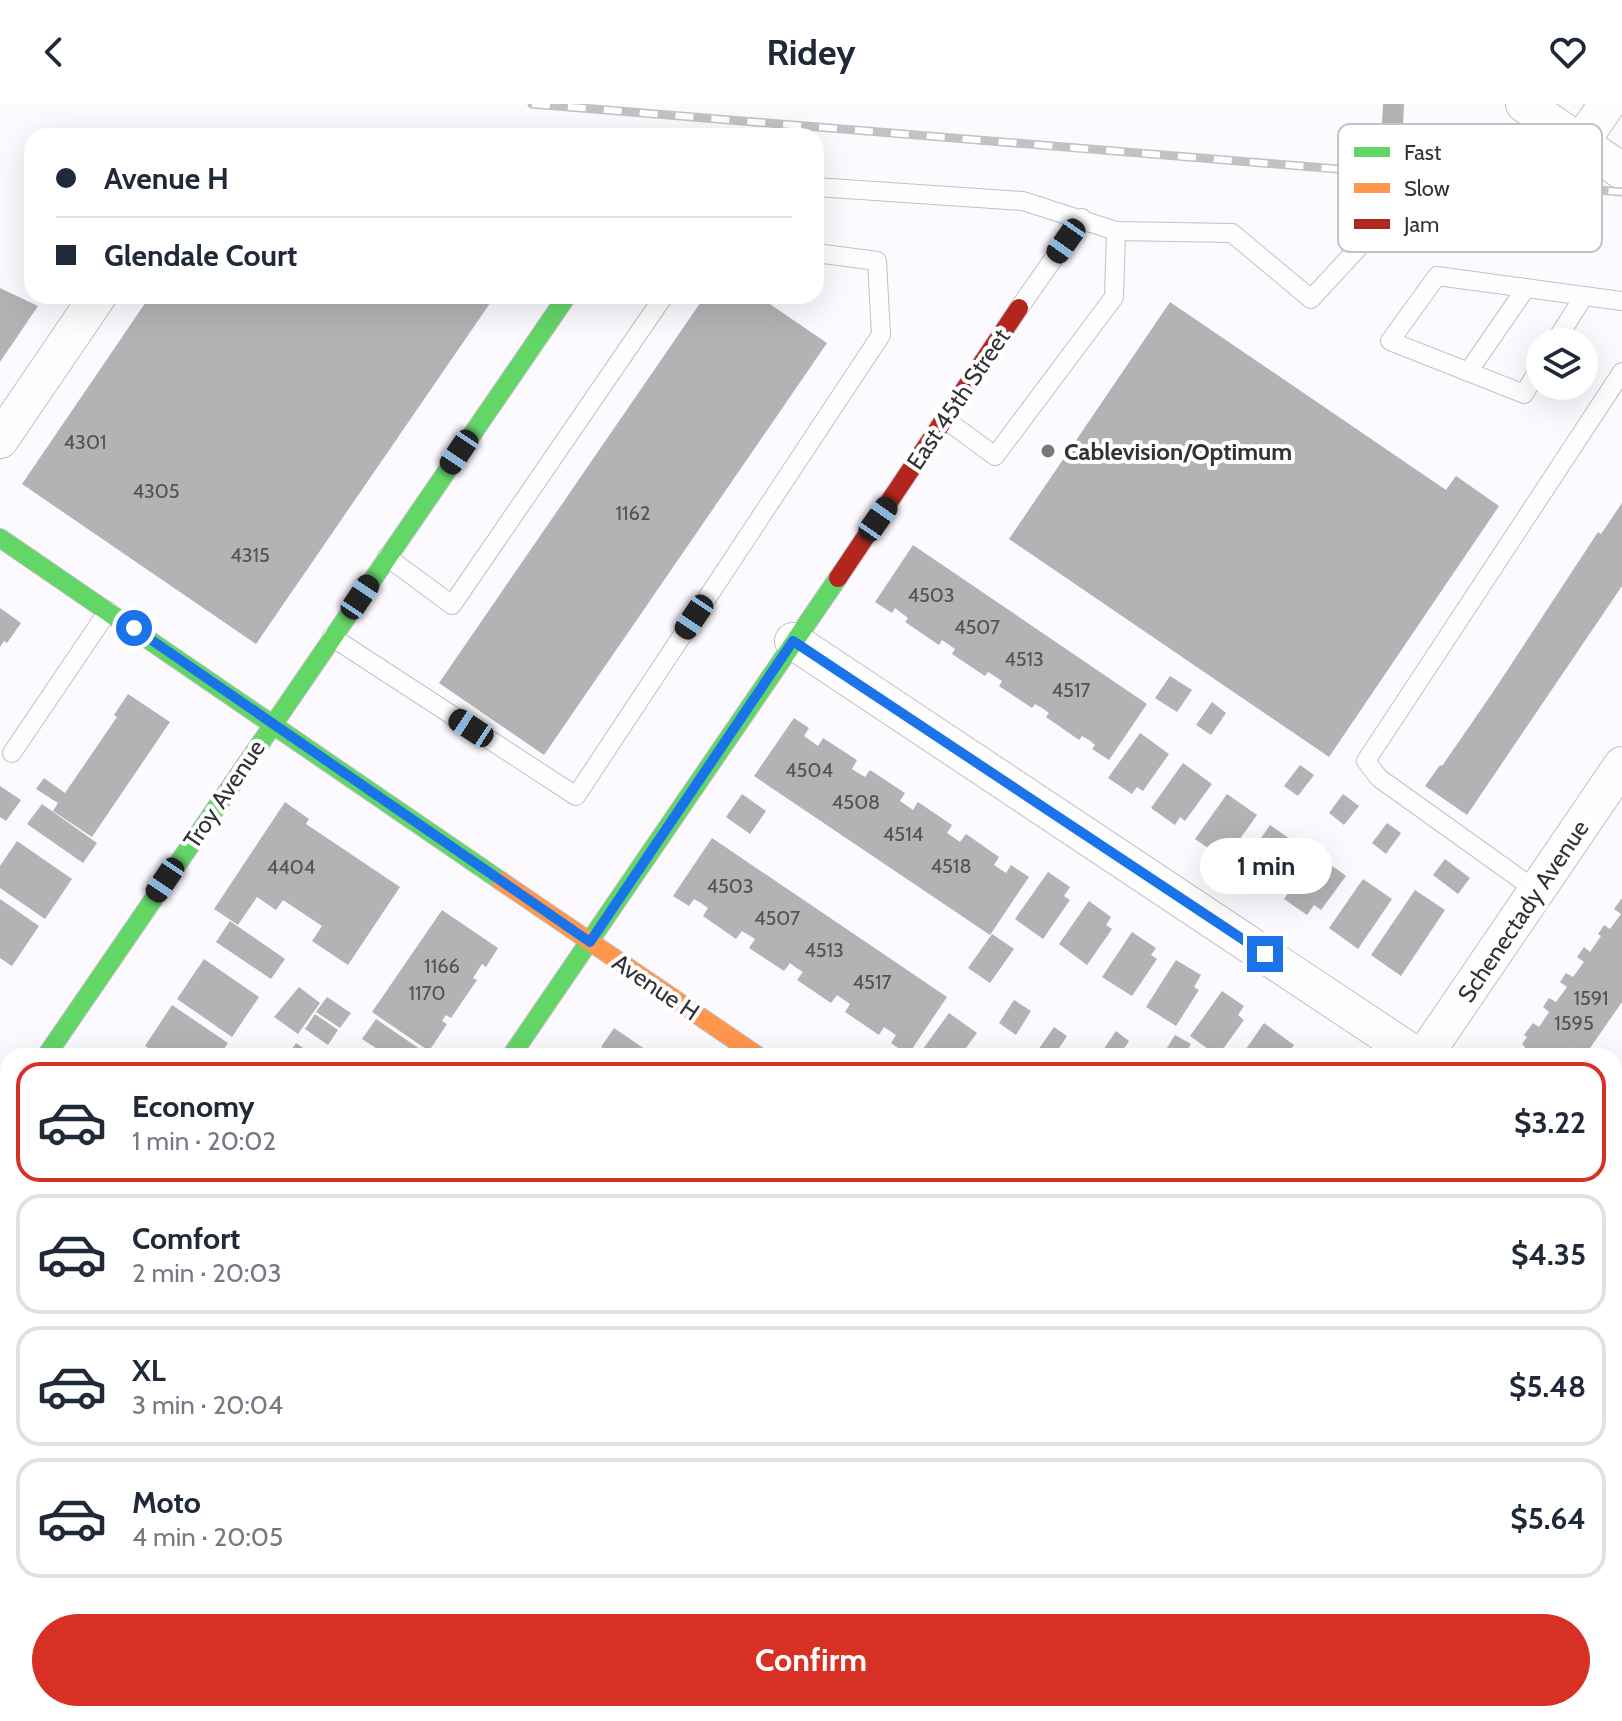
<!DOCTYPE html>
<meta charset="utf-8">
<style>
:root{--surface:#fff;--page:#f6f6f7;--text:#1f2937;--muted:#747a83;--line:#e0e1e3;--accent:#d93025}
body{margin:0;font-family:Cabin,sans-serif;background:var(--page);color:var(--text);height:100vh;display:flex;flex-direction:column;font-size:30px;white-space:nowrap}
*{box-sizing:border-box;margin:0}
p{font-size:26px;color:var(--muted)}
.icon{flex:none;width:44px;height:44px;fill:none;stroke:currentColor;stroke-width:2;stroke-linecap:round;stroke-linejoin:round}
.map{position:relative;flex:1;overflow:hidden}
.details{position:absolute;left:0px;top:944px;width:1622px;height:674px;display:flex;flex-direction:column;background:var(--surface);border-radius:24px 24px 0 0;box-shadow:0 8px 32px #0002}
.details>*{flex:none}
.guide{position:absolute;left:24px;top:24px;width:800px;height:176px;border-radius:24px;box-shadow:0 8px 32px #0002;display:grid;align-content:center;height:176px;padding:0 32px;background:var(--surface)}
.controls{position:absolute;left:1526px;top:224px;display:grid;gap:16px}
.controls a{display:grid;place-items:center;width:72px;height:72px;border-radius:50%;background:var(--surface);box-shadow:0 8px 32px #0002;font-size:40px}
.end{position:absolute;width:36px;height:36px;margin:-18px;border:10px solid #1a73e8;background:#fff;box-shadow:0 0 0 4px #fff}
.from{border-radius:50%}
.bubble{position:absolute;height:56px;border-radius:28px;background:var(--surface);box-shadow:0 8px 32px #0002;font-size:26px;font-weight:700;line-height:56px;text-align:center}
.car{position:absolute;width:24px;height:48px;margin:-24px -12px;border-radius:10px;box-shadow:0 0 6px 2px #0007;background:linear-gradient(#222 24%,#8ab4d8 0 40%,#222 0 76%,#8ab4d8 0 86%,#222 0)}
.guide b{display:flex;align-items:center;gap:28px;height:76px;font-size:30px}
.guide b+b{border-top:2px solid var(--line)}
.guide i{width:20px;height:20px;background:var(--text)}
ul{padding:14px 0 0;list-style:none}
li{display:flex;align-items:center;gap:24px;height:120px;margin:0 16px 12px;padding:0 16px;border:4px solid var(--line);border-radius:24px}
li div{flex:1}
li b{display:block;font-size:30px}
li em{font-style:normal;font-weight:700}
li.current{border-color:var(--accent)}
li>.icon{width:72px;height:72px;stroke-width:1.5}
.action{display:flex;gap:16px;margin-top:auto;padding:16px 32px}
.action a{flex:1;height:92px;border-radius:48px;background:var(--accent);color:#fff;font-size:32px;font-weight:700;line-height:92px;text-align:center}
header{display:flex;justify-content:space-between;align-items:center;height:104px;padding:0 32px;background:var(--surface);font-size:36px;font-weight:700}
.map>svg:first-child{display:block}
.building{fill:#b3b2b5}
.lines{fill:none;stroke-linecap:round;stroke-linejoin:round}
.lane-casing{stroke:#c2c0c4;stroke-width:20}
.street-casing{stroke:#c2c0c4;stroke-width:38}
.fast-casing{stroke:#c2c0c4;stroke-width:20}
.slow-casing{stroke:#c2c0c4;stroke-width:20}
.jam-casing{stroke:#c2c0c4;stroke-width:20}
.lane{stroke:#fffeff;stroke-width:18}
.street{stroke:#fffeff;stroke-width:36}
.fast{stroke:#63d668;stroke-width:18}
.slow{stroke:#ff974d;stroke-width:18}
.jam{stroke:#b3261e;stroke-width:18}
.rail-casing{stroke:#c2c2c2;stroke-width:9}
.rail{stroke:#fff;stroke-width:6;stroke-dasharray:18;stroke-linecap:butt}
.route{stroke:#1a73e8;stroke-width:10}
.poi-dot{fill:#79787b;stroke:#fff;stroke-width:3}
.labels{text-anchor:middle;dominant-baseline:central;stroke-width:8;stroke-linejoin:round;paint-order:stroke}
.number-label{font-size:20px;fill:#535255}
.street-label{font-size:24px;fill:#333235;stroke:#fff}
.poi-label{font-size:24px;font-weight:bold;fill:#333235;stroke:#fff;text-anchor:start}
.key{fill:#fff;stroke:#c2c2c2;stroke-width:2}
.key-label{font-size:22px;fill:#333235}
</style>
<header><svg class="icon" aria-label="back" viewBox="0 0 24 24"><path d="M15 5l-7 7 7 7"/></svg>Ridey<svg class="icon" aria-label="heart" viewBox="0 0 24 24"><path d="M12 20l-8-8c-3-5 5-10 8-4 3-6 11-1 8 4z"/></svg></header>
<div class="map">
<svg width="1622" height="1617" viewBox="0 0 1622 1617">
<rect width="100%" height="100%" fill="#fcfafe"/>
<!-- building -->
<g class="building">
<polygon points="1383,0 1404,0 1403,21 1382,20"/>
<polygon points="0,184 38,202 0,258"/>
<polygon points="150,192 495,192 256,540 22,380"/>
<polygon points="705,192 758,192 827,239 544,651 439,579"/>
<polygon points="1170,198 1446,386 1456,372 1499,402 1329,653 1009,435"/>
<polygon points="1622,399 1622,482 1467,711 1425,682 1440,661 1442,662 1493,588 1598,428 1601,430"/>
<polygon points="913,441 1147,600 1109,656 1092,645 1095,641 1089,636 1082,632 1079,636 1046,613 1049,609 1042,604 1035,600 1032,604 999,582 1002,577 988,568 985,572 952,550 955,545 942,536 939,541 905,518 908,514 895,504 892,509 875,498"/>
<polygon points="0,504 21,519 7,539 4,537 0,543"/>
<polygon points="1170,572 1192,586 1177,608 1155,594"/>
<polygon points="128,590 170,618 92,733 53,707 58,699 36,685 44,674 65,689 117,613 114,611"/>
<polygon points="1212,598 1226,609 1211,631 1196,621"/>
<polygon points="794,614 809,624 804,632 818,642 823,634 857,656 852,665 858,669 865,673 870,666 905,689 900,697 913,706 918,698 952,721 947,729 953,733 960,738 966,730 999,753 994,761 1006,769 1011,761 1029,773 990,831 754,672"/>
<polygon points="1140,629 1169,650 1143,687 1137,683 1132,690 1108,674"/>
<polygon points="1183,659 1212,680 1185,717 1180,713 1175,721 1151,704"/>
<polygon points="1300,661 1314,671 1298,692 1284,682"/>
<polygon points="0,682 21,696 6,717 0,713"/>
<polygon points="742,690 766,707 750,730 726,713"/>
<polygon points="1227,690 1257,711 1232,746 1224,741 1218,751 1195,735"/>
<polygon points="1343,690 1359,702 1344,721 1329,709"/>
<polygon points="285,698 309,715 306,720 400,783 348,861 312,837 322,822 283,796 276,806 257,793 238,821 214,805"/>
<polygon points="42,700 97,739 83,759 27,720"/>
<polygon points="1387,719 1401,729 1386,750 1372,739"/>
<polygon points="1270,721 1300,742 1275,777 1268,772 1261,782 1239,766"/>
<polygon points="712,734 947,893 908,951 891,939 896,931 884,923 879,931 845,908 850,900 837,891 831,899 797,876 803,868 795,863 790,859 784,867 749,844 755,835 742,827 736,835 703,812 708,804 701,799 694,795 689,802 673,792"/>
<polygon points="17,737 72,775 45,815 0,784 0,762"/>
<polygon points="1316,750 1346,772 1321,806 1314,801 1307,811 1284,795"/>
<polygon points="1445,755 1470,774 1458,790 1433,771"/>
<polygon points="1048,768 1070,783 1064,792 1070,796 1043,835 1015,815"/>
<polygon points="1363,775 1392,795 1358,845 1329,824"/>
<polygon points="1415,786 1445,806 1401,872 1371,851"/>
<polygon points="1622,794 1622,898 1588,947 1595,952 1519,952 1525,943 1522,940 1527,933 1524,931 1533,919 1539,923 1549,908 1543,903 1549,894 1556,898 1567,883 1560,878 1566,869 1573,873 1584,858 1577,853 1584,843 1590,848 1601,832 1598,830 1604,821 1610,825 1621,810 1614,805"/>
<polygon points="0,795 39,822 12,862 0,854"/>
<polygon points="1089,797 1111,813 1106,821 1112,825 1087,861 1059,840"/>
<polygon points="442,806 498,844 486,863 482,860 473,874 477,876 451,914 446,911 442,917 447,920 429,947 372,908"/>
<polygon points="230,817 285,855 271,875 216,838"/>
<polygon points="1132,828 1156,844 1151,851 1157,855 1132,892 1102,873"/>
<polygon points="992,830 1014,845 990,879 968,864"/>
<polygon points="204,855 259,893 232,933 177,895"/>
<polygon points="1176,856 1201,871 1194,883 1199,886 1176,922 1146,903"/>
<polygon points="299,883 320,899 298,930 274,913"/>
<polygon points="1222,887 1244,902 1238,911 1244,916 1218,952 1190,932"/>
<polygon points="327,893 351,909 340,924 316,908"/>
<polygon points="1014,896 1031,907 1016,931 999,919"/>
<polygon points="172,901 228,939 219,952 161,952 145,942"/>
<polygon points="949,909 977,929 960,952 918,952"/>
<polygon points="315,910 338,926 328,941 305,925"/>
<polygon points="376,915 430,952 388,952 362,935"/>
<polygon points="1264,919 1294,941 1287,952 1241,952"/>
<polygon points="1054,923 1067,932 1054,952 1047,952 1038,946"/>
<polygon points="614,924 655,952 602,952 606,946 601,943"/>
<polygon points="1116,927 1129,937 1119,952 1099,952"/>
<polygon points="1175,931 1191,940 1183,952 1162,952"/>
<polygon points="296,939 315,952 287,952"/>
<polygon points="1622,1127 1622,1229 1617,1237 1622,1243 1616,1251 1614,1138"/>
<polygon points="8,1143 8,1194 0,1188 0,1155"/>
<polygon points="0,1198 8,1204 8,1262 0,1257"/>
<polygon points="0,1384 8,1390 8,1410 0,1404"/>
<polygon points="4,1462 8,1464 8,1521 0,1516 0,1468"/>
<polygon points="0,1527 8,1532 8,1575 0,1586"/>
<polygon points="147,1610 173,1610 167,1617 141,1617"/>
<polygon points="179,1610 220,1610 215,1617 189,1617"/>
<polygon points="285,1610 317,1610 313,1617 280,1617"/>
<polygon points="352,1610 425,1610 430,1614 428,1617 352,1617 349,1615"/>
<polygon points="564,1610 599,1610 595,1617 573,1617"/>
<polygon points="826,1610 872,1610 867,1617 836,1617"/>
<polygon points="1050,1610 1080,1610 1076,1617 1045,1617"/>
</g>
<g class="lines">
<defs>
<g id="lane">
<polyline points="816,83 1023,97 1116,127 1232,129 1311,195 1384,116"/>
<polyline points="1019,204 1082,114"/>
<polyline points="1555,238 1584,192"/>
<polyline points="1540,263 1524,290 1390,237 1437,172 1622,197"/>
<polyline points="1468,268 1526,184"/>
<polyline points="946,316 995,352 1114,193 1116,127"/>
<polyline points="387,453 452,501 664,192"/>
<polyline points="332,533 576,692 881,231 877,157 816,149"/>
<polyline points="12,649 108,507"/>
<polyline points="1537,787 1379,674 1366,657 1622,268"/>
<polyline points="1614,1030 1622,1018"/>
<polyline points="1614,1309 1622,1315"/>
<polyline points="1614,1379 1622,1385"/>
</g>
<g id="street">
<polyline points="1524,0 1622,67"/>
<polyline points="1581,38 1607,0"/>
<polyline points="0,336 98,192"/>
<polyline points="793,537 1417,952"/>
<polyline points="1424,952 1622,661"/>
<polyline points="0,1019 8,1007"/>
<polyline points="1614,1353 1622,1341"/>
<polyline points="55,1617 60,1610"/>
<polyline points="509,1617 513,1610"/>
<polyline points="972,1617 976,1610"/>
</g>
<g id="fast">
<polyline points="0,434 501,777"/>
<polyline points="46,952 567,192"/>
<polyline points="511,952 838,474"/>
<polyline points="1614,1604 1622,1603"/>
<polyline points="1304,1617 1331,1610"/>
<polyline points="1557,1617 1584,1610"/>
</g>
<polyline id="slow" points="501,777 758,952"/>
<g id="jam">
<polyline points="838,474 1019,204"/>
<polyline points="1614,1541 1622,1539"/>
</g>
</defs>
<!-- lane casing -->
<use href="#lane" class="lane-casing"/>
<!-- street casing -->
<use href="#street" class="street-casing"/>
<!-- fast casing -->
<use href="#fast" class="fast-casing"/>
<!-- slow casing -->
<use href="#slow" class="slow-casing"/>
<!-- jam casing -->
<use href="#jam" class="jam-casing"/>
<!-- lane -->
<use href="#lane" class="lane"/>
<!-- street -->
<use href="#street" class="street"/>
<!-- fast -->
<use href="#fast" class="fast"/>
<!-- slow -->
<use href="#slow" class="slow"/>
<!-- jam -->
<use href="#jam" class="jam"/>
<defs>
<polyline id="rail" points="532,0 1622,88"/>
</defs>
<!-- rail casing -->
<use href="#rail" class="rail-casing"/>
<!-- rail -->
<use href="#rail" class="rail"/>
</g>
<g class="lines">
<!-- route -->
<polyline class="route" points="134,524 590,838 793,537 1265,850"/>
</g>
<!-- markers -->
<circle class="poi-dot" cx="1048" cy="347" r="8"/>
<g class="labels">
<!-- number labels -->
<g class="number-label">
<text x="85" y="338">4301</text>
<text x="156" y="387">4305</text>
<text x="633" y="409">1162</text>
<text x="250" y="451">4315</text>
<text x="931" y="491">4503</text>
<text x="977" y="523">4507</text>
<text x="1024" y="555">4513</text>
<text x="1071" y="586">4517</text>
<text x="809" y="666">4504</text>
<text x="856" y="698">4508</text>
<text x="903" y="730">4514</text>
<text x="951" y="762">4518</text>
<text x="291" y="763">4404</text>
<text x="730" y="782">4503</text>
<text x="777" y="814">4507</text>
<text x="824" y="846">4513</text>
<text x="442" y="862">1166</text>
<text x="872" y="878">4517</text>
<text x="427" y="889">1170</text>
<text x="1591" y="894">1591</text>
<text x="1574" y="919">1595</text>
</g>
<!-- street labels -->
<g class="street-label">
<text transform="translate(958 295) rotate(-56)">East 45th Street</text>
<text transform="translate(224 690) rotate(-56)">Troy Avenue</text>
<text transform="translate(1523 807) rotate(-56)">Schenectady Avenue</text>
<text transform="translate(656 883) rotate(34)">Avenue H</text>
</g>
<!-- poi labels -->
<g class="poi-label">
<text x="1064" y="347">Cablevision/Optimum</text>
</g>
</g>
<!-- legend -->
<rect x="1338" y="20" width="264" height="128" rx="12" class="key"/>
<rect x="1354" y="43" width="36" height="10" fill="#63d668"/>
<rect x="1354" y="79" width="36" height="10" fill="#ff974d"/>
<rect x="1354" y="115" width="36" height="10" fill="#b3261e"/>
<g class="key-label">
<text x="1404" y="56">Fast</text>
<text x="1404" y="92">Slow</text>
<text x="1404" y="128">Jam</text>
</g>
</svg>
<div class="controls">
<a><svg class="icon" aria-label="layers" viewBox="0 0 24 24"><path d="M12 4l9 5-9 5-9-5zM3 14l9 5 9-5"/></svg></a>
</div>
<i class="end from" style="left:134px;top:524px"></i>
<i class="end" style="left:1265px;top:850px"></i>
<div class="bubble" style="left:1200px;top:734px;width:132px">1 min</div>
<i class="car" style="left:1066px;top:137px;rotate:215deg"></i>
<i class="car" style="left:459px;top:348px;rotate:214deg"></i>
<i class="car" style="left:878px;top:415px;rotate:35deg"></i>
<i class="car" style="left:360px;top:493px;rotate:34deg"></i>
<i class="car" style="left:694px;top:513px;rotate:214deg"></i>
<i class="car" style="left:471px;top:624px;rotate:303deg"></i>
<i class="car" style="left:165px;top:776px;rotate:214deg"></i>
<div class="guide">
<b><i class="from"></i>Avenue H</b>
<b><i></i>Glendale Court</b>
</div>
<section class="details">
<ul>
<li class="current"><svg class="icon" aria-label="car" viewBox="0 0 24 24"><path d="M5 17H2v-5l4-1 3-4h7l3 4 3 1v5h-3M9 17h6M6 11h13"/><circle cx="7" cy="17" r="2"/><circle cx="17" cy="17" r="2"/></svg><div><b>Economy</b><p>1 min · 20:02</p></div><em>$3.22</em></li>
<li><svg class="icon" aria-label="car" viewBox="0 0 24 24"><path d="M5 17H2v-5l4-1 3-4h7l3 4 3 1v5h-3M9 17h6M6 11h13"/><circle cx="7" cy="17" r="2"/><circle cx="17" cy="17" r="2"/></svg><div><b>Comfort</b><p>2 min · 20:03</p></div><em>$4.35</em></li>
<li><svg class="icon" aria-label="car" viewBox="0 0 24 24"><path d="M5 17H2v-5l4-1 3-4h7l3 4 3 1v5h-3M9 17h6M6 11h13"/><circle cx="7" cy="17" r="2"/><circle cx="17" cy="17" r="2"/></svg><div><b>XL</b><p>3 min · 20:04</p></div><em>$5.48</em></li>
<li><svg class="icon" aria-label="car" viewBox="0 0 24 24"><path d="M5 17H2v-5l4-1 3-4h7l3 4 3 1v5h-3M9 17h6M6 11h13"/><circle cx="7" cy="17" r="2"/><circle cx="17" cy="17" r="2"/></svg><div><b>Moto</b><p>4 min · 20:05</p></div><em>$5.64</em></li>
</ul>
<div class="action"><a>Confirm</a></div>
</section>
</div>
